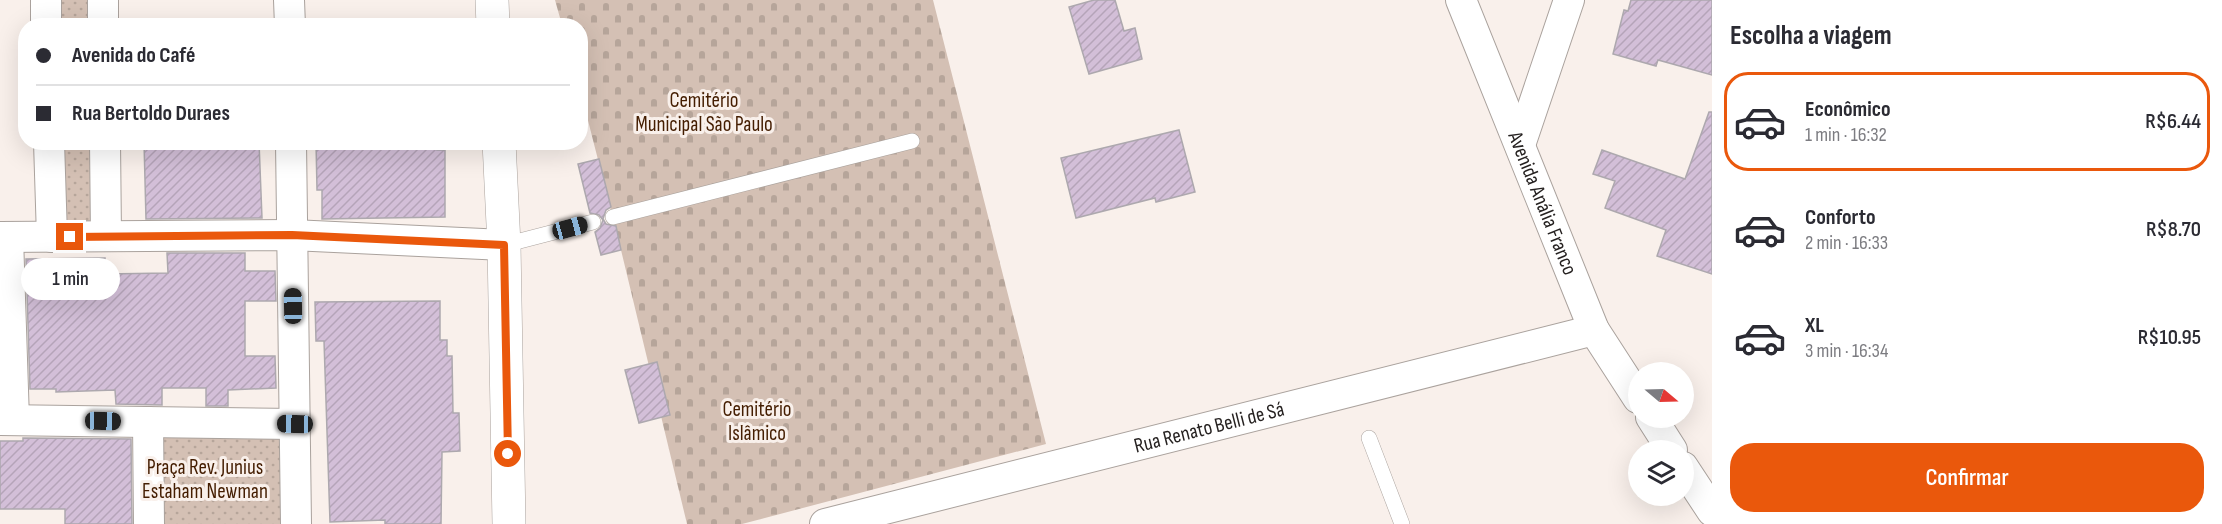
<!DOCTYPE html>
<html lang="pt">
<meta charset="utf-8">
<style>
:root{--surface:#fff;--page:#f7f7f7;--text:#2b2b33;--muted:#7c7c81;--line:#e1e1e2;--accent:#ea580c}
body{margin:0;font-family:"Sofia Sans Condensed",sans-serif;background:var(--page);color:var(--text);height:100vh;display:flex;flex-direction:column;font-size:22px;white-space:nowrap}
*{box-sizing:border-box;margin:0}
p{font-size:20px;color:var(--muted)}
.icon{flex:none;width:33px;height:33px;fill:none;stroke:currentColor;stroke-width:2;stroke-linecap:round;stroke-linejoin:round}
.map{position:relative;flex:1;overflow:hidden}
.drawer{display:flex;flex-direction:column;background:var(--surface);width:510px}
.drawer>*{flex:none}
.top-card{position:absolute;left:18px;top:18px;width:570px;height:132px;border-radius:24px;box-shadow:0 6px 24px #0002;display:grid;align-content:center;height:132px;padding:0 18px;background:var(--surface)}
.needle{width:39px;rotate:109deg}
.tools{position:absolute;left:1628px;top:362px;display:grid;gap:12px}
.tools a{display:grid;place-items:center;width:66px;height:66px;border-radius:50%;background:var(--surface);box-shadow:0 6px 24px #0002;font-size:30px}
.end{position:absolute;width:27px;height:27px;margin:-14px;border:8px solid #ea580c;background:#fff;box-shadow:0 0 0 3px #fff}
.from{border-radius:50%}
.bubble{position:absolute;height:42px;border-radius:21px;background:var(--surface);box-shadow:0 6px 24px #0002;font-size:20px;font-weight:600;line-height:42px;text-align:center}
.car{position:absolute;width:18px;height:36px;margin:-18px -9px;border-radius:8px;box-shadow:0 0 4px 2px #0007;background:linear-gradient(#222 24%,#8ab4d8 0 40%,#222 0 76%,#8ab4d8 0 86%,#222 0)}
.top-card b{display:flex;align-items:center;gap:21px;height:57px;font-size:22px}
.top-card b+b{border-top:2px solid var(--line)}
.top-card i{width:15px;height:15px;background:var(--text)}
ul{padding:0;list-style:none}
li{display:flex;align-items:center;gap:18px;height:99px;margin:0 12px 9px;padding:0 6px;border:3px solid transparent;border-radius:24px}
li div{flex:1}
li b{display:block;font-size:22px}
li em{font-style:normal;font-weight:600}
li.active{border-color:var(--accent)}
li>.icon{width:54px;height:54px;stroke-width:1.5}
h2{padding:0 18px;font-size:27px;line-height:72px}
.action{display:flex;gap:12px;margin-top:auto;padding:12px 18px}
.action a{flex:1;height:69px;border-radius:24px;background:var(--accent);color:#fff;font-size:24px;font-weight:600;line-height:69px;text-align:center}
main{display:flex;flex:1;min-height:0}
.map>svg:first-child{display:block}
.cemetery{fill:url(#cemetery-stones)}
.park{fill:url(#park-dots)}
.building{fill:url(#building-hatch);stroke:#ada8ae;stroke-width:1.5}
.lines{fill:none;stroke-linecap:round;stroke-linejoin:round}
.lane-casing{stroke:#aaa29d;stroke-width:16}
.street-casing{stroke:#aaa29d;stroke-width:32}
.secondary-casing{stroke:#aaa29d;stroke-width:34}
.lane{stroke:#fff;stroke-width:15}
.street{stroke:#fff;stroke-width:30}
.secondary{stroke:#fff;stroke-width:33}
.route{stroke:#ea580c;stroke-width:8}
.labels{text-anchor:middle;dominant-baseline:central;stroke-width:6;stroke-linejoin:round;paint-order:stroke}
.park-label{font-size:21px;fill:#441d01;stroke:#f9f0eb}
.street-label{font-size:21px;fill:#262221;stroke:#f9f0eb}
</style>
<main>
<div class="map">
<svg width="1712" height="524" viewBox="0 0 1712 524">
<defs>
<pattern id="cemetery-stones" width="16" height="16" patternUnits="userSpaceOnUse" patternTransform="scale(1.5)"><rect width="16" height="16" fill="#d4c0b4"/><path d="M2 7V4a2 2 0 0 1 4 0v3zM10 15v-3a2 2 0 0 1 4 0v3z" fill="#b6a59a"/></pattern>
<pattern id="park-dots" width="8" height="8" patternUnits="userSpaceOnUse" patternTransform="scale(1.5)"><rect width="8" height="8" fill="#d4c0b4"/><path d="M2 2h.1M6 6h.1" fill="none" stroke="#b6a59a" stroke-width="1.8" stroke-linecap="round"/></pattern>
<pattern id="building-hatch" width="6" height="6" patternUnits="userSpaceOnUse" patternTransform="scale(1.5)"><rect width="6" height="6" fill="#d3bfd8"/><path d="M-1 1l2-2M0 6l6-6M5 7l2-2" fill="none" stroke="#b5a4b9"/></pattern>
</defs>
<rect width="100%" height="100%" fill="#f9f0eb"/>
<!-- cemetery -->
<polygon class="cemetery" points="555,0 933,0 1046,444 742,524 687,524 621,250 581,93 580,26 562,25"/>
<!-- park -->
<g class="park">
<polygon points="54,0 93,0 94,25 55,25"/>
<polygon points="58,143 95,143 97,225 61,227"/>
<polygon points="158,432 285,435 286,524 159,524"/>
</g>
<!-- building -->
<g class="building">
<polygon points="1094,0 1115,0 1124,31 1135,28 1142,59 1089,74 1069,7"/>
<polygon points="1631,0 1712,0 1712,75 1658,60 1656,66 1613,54 1624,10 1628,11"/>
<polygon points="1709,112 1712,112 1712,274 1657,256 1666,230 1605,208 1615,181 1593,174 1602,150 1685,179"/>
<polygon points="1179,130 1195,192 1156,202 1155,198 1076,218 1061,158"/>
<polygon points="144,142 259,142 262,218 146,219"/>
<polygon points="316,142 437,142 437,150 445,150 445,217 322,219 322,190 317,190"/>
<polygon points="599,159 611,207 606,210 603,219 606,224 616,226 621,250 601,255 595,232 600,228 603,220 599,215 590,213 578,164"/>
<polygon points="167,253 245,253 245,271 275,271 276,301 245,301 245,356 275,356 276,388 228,390 228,406 206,406 206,388 162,388 162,405 116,404 115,390 56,392 56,389 30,389 26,259 105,258 105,274 168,273"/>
<polygon points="440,301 440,340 447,340 447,356 452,356 453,413 459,413 460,451 442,452 441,524 385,524 385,520 330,522 324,341 316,341 315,302"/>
<polygon points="657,362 670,415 639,423 625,370"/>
<polygon points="23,438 131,439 132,524 65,524 65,509 0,509 0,441 23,441"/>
</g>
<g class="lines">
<defs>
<g id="lane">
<polyline points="613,217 912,141"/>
<polyline points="504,245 593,222"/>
<polyline points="1369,438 1402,524"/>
</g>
<g id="street">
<polyline points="46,0 46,26"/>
<polyline points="103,0 103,26"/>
<polyline points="289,0 290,26"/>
<path id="s1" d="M1461,0L1594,330L1638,398"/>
<polyline points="49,142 52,237"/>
<polyline points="105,142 106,236"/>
<polyline points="291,142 296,524"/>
<polyline points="1520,145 1569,0"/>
<polyline points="0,237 292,235 504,245"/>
<polyline points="8,237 14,420"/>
<polyline points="1651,417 1672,450"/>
<polyline points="0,420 295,424"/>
<polyline points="148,422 149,524"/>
<polyline points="1683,467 1712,511"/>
<path id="s2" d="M825,524L1594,330"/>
</g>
<g id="secondary">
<polyline points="492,0 493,26"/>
<polyline points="499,142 504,245 509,524"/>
</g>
</defs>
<!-- lane casing -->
<use href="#lane" class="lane-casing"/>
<!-- street casing -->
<use href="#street" class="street-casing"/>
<!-- secondary casing -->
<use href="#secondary" class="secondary-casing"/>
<!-- lane -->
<use href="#lane" class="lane"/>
<!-- street -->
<use href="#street" class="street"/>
<!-- secondary -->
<use href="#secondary" class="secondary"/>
</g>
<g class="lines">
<!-- route -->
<polyline class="route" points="70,237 292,235 504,245 508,454"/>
</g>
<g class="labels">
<!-- park labels -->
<g class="park-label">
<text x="704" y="100">Cemitério<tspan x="704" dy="24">Municipal São Paulo</tspan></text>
<text x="757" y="409">Cemitério<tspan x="757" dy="24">Islâmico</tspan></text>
<text x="205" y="467">Praça Rev. Junius<tspan x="205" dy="24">Estaham Newman</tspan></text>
</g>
<!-- street labels -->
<g class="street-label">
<text stroke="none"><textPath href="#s1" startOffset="219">Avenida Anália Franco</textPath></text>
<text stroke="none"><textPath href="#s2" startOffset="396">Rua Renato Belli de Sá</textPath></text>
</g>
</g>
</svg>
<div class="tools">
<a><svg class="needle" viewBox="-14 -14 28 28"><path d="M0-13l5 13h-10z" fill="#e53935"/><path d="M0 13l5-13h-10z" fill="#7c7c81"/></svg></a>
<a><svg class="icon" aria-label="layers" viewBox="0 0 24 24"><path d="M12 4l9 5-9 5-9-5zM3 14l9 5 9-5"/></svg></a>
</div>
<i class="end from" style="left:508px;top:454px"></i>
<i class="end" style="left:70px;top:237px"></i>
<div class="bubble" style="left:21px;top:258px;width:99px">1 min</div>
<i class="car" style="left:570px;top:228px;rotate:75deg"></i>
<i class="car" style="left:293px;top:306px;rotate:359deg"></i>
<i class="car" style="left:103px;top:421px;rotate:91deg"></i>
<i class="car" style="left:295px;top:424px;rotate:271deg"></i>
<div class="top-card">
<b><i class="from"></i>Avenida do Café</b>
<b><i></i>Rua Bertoldo Duraes</b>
</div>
</div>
<section class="drawer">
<h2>Escolha a viagem</h2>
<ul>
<li class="active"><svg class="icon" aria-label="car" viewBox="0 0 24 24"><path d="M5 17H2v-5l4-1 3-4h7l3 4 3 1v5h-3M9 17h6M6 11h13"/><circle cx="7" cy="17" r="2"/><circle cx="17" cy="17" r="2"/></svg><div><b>Econômico</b><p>1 min · 16:32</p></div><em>R$6.44</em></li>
<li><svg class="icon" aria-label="car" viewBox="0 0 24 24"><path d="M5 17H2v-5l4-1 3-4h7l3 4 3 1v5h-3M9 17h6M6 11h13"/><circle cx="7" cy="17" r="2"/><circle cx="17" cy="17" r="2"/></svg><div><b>Conforto</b><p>2 min · 16:33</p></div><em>R$8.70</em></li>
<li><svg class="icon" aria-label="car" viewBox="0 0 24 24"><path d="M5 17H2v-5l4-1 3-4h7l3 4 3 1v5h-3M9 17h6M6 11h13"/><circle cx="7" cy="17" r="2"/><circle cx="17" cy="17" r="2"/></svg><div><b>XL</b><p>3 min · 16:34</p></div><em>R$10.95</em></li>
</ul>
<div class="action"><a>Confirmar</a></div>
</section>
</main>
